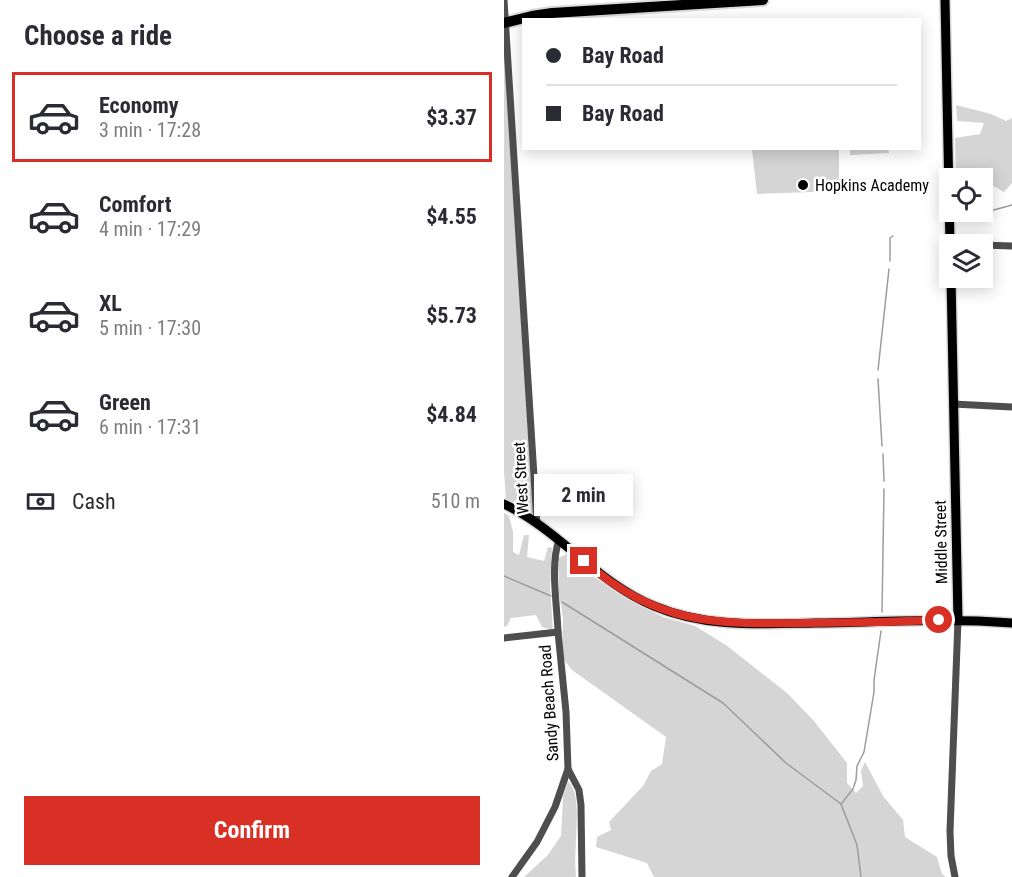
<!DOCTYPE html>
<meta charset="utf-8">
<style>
:root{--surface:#fff;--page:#f7f7f7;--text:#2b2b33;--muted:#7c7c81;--line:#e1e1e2;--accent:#d93025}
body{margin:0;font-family:"Roboto Condensed",sans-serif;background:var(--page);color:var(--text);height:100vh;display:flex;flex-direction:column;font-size:22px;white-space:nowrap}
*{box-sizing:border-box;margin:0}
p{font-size:20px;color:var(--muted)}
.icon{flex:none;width:33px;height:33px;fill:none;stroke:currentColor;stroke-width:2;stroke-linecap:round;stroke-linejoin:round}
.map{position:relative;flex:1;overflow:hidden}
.details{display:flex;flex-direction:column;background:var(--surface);width:504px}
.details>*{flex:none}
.guide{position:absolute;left:18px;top:18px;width:399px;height:132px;border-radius:0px;box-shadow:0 3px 15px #0003;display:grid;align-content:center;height:132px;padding:0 24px;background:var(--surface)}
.fabs{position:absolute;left:435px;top:168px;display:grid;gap:12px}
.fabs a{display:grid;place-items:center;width:54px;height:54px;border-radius:0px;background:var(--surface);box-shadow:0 3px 15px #0003;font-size:30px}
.end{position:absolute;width:27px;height:27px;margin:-14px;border:8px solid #d93025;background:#fff;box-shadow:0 0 0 3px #fff}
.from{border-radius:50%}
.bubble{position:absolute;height:42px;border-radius:0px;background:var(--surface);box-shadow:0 3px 15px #0003;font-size:20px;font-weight:700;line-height:42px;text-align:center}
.guide b{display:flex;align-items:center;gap:21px;height:57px;font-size:22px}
.guide b+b{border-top:2px solid var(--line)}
.guide i{width:15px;height:15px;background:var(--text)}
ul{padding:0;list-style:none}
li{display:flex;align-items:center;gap:18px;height:90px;margin:0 12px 9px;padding:0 12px;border:3px solid transparent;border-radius:0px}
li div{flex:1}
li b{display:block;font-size:22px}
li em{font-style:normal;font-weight:700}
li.current{border-color:var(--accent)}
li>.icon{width:54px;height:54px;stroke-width:1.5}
h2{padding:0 24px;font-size:27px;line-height:72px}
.pay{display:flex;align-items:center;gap:15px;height:66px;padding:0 24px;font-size:22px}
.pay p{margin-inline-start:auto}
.primary-button{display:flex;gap:12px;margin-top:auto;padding:12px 24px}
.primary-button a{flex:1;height:69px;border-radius:0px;background:var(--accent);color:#fff;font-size:24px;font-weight:700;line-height:69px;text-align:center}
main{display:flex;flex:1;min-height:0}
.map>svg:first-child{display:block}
.green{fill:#d5d5d5}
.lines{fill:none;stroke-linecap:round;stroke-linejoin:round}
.stream{stroke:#9c9c9c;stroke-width:1.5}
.major-casing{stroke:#dbdbdb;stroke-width:12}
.highway-casing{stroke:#dbdbdb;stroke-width:14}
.minor{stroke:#4e4e4e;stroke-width:7}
.major{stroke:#000;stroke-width:9}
.highway{stroke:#000;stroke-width:10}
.route{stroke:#d93025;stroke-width:8}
.poi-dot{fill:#000;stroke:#fff;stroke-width:2}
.labels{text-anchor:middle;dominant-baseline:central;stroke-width:5;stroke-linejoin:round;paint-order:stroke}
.poi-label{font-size:16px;fill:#000;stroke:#fff;text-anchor:start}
.street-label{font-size:16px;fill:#000;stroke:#fff}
</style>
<main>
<section class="details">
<h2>Choose a ride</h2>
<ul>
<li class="current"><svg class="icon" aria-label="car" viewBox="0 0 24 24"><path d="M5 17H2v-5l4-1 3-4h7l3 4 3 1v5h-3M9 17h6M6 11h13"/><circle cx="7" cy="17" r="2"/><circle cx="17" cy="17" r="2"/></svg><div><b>Economy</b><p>3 min · 17:28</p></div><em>$3.37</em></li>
<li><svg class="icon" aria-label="car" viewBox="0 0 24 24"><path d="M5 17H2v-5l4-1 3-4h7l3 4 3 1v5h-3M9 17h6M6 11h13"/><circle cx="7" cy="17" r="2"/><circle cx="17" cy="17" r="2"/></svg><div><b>Comfort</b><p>4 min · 17:29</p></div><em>$4.55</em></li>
<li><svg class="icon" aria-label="car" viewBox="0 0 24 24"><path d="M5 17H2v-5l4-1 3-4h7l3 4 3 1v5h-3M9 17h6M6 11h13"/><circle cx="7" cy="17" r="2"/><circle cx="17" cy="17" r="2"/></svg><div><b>XL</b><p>5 min · 17:30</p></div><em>$5.73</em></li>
<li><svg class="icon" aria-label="car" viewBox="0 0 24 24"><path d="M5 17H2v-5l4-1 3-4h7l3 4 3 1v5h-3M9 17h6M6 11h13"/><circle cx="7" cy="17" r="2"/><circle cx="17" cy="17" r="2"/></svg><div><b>Green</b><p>6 min · 17:31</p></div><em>$4.84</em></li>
</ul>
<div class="pay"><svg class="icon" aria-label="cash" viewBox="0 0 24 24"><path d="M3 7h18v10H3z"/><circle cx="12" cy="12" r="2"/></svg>Cash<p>510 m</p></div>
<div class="primary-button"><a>Confirm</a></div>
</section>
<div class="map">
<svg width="508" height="877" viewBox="0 0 508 877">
<rect width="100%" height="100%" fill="#fff"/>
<!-- green -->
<g class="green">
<polygon points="0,43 29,514 2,501 0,471"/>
<polygon points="452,105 487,114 502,121 508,118 508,183 500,192 488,185 479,184 478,178 452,178 451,138 476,134 480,123 453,121"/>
<polygon points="248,149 335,149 335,191 253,194"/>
<polygon points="346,149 384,149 385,153 346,155"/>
<polygon points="0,513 5,516 9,532 9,552 15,555 20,535 25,535 23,557 40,561 44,547 48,548 46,587 49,630 38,627 32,615 7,618 3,626 0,627"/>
<polygon points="63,554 87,575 119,597 159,617 191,626 222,645 283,693 310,721 343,763 343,783 352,793 359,786 357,771 361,762 379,796 399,820 401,837 433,857 438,874 442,877 150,877 143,863 92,847 93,837 107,830 105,822 139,786 147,771 158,764 162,737 68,670 58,657 59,618 55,594 54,558"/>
<path d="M64,781C67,785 70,789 71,794C76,820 69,850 72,877H20L43,856L57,836L59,796Z"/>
</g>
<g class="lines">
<!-- stream -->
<g class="stream">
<polyline points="479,213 508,205"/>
<polyline points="386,261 386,238 389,236"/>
<polyline points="374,370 385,269"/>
<polyline points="374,379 378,446"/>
<polyline points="379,454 380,481"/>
<polyline points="0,576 47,596"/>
<polyline points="58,602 219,703 282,763 337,804 353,845 357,877"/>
<polyline points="378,612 380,489"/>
<polyline points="337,804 349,789 352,780 353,766 360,752 370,692 370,680 377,631"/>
</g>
<defs>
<g id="major">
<polyline points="441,0 446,244"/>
<polyline points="447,278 454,620"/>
<path d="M0,504C56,530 93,583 150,606C202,628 257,624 312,623C377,622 443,618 508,623"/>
</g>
<polyline id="highway" points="0,23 28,16 48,13 259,0"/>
</defs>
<!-- major casing -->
<use href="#major" class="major-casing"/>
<!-- highway casing -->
<use href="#highway" class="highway-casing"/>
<!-- minor -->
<g class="minor">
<polyline points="0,0 33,524"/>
<polyline points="478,245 508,246"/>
<polyline points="449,404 508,407"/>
<polyline points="54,632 62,712 64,769 75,790 77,805 78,877"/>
<path d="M0,638L54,632C53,604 46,565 55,540"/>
<polyline points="8,877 33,842 51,807 64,769"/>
<polyline points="451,877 447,856 446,831 454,620"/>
</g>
<!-- major -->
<use href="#major" class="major"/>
<!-- highway -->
<use href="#highway" class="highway"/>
</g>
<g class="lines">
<!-- route -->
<path class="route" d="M80,561C154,625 209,624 302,623C346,623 391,622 435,620"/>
</g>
<!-- markers -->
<circle class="poi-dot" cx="299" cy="185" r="6"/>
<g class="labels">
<!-- poi labels -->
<g class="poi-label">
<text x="311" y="185">Hopkins Academy</text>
</g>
<!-- street labels -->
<g class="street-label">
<text transform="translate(17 478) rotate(-93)">West Street</text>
<text transform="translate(437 542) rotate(-91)">Middle Street</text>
<text transform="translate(45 703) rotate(-94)">Sandy Beach Road</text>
</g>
</g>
</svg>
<div class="fabs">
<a><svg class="icon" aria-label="locate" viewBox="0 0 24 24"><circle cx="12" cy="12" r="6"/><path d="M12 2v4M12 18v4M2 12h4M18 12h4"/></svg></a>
<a><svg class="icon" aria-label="layers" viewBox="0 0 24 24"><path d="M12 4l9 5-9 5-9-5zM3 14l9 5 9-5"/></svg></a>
</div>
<i class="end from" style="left:435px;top:620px"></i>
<i class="end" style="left:80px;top:561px"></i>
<div class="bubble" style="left:30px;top:474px;width:99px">2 min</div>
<div class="guide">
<b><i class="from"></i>Bay Road</b>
<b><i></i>Bay Road</b>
</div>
</div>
</main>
